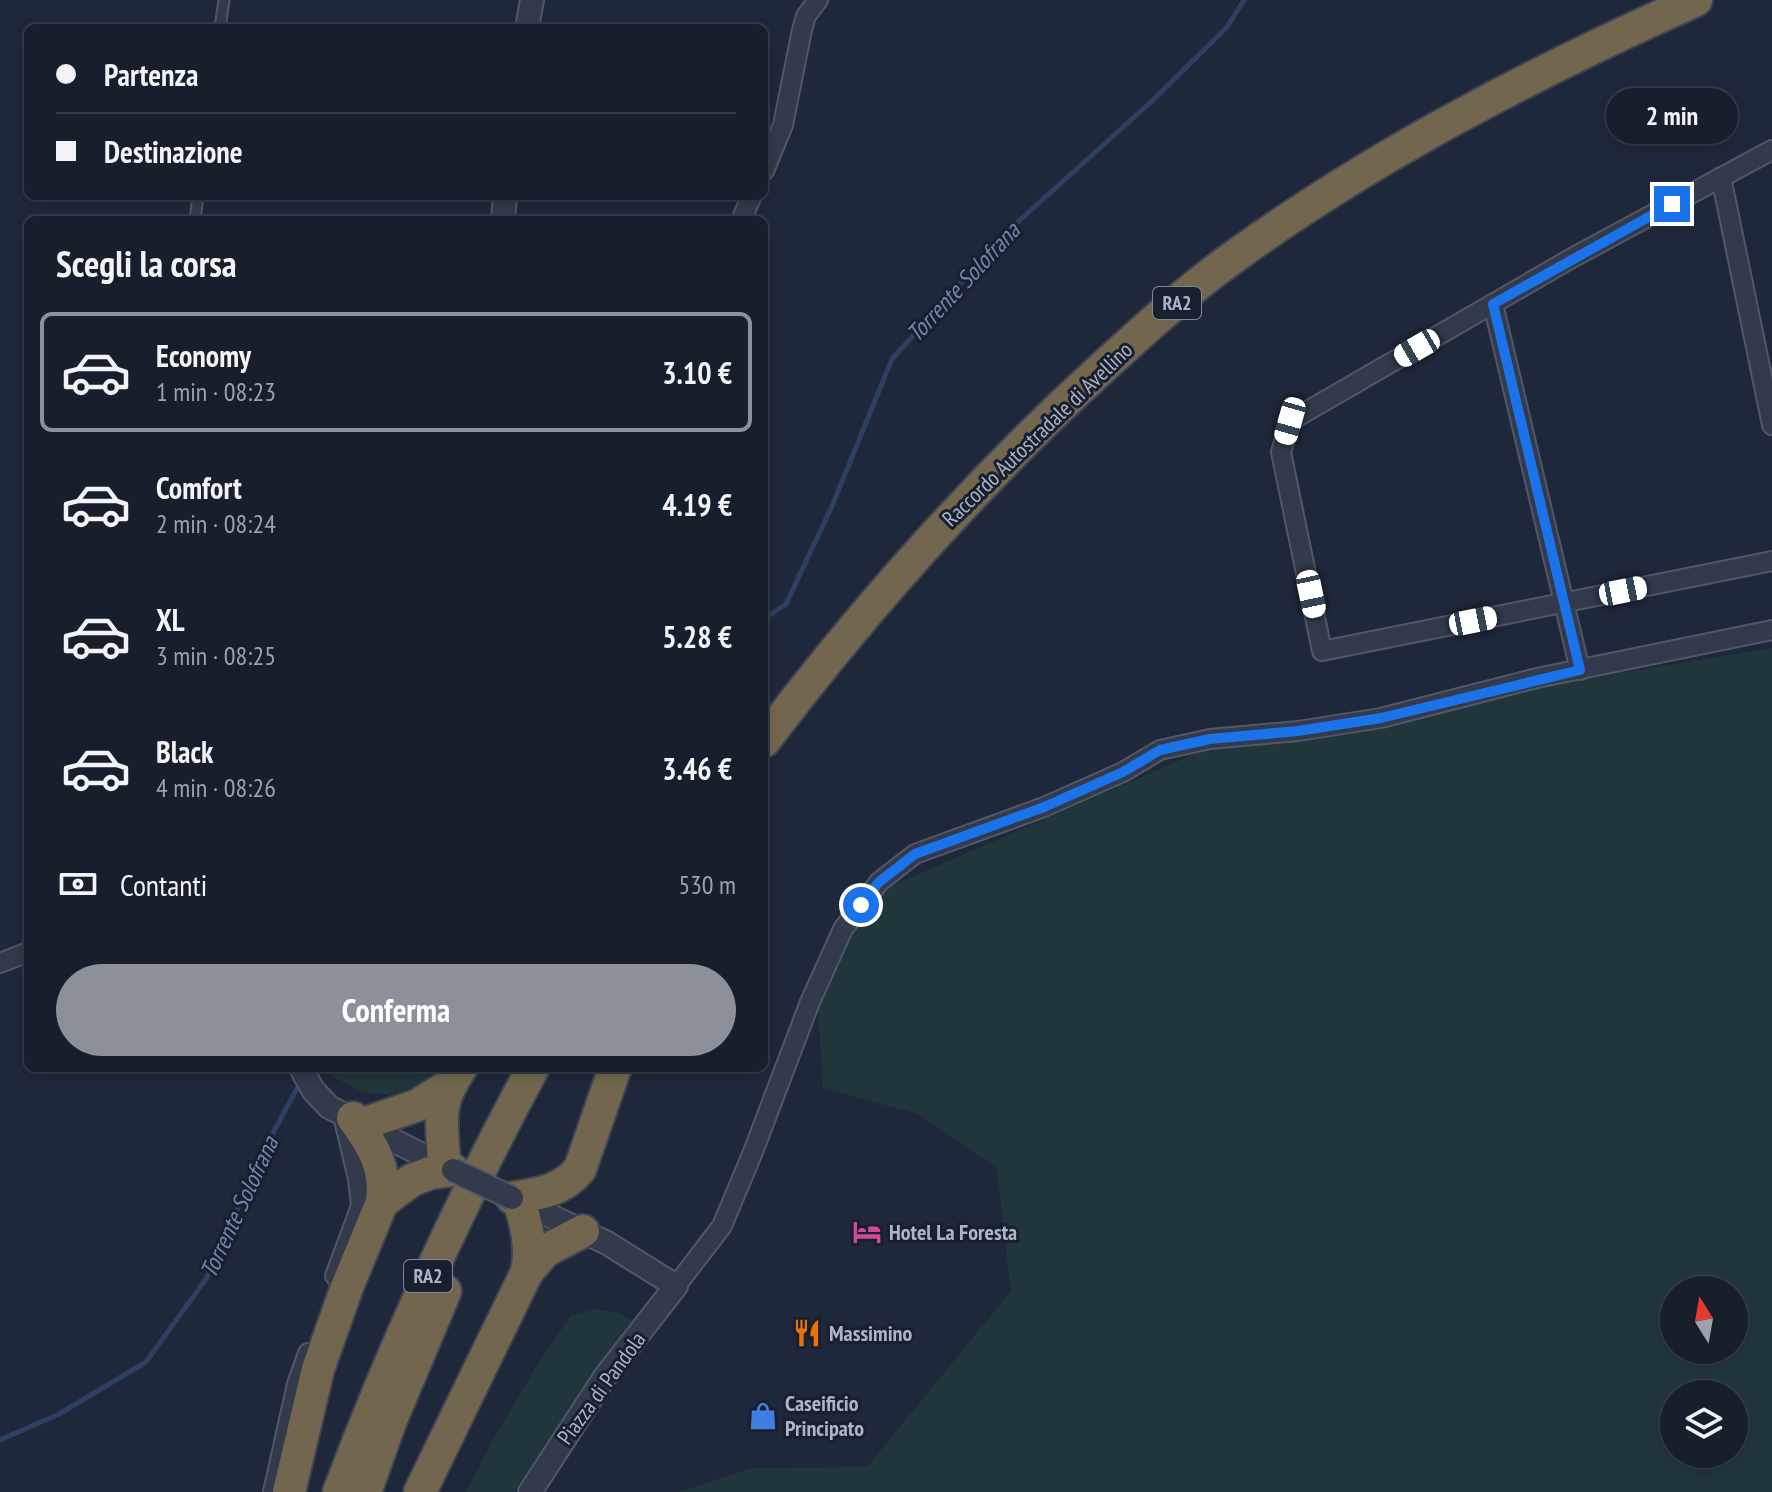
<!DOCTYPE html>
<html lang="it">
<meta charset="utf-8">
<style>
:root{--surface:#171e2c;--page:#202734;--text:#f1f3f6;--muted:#9ea2a9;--line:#363c48;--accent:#8c9099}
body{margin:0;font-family:"PT Sans Narrow",sans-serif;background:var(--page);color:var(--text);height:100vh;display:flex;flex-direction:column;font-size:30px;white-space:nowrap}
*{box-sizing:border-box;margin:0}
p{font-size:26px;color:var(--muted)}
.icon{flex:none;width:44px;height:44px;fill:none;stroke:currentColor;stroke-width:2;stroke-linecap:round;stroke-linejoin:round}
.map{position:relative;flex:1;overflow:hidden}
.panel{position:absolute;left:24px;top:216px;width:744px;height:856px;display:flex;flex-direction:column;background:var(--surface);border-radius:12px;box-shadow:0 4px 12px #0003,0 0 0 2px var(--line)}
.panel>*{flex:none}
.hud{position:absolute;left:24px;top:24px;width:744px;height:176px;border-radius:12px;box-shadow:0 4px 12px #0003,0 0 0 2px var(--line);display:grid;align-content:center;height:176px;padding:0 32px;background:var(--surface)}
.needle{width:52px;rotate:349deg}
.buttons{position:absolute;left:1660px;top:1276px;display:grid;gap:16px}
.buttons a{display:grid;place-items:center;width:88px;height:88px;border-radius:50%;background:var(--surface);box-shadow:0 4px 12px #0003,0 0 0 2px var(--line);font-size:40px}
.end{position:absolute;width:36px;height:36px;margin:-18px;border:10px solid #1a73e8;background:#fff;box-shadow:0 0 0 4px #fff}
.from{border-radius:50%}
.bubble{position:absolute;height:56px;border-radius:28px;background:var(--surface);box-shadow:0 4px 12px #0003,0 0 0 2px var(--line);font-size:26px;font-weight:600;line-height:56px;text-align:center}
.car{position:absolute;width:24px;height:48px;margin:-24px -12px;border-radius:10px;box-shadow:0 0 6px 2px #0007;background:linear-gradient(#fff 24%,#345 0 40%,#fff 0 76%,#345 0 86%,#fff 0)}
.hud b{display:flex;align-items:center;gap:28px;height:76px;font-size:30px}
.hud b+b{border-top:2px solid var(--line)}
.hud i{width:20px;height:20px;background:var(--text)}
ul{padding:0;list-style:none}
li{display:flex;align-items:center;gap:24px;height:120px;margin:0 16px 12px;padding:0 16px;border:4px solid transparent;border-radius:12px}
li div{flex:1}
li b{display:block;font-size:30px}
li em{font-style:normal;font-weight:600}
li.active{border-color:var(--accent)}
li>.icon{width:72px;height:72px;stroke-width:1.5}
h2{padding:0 32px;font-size:36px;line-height:96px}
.pay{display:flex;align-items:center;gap:20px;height:88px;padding:0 32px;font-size:30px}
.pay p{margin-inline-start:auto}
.action{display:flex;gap:16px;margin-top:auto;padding:16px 32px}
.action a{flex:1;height:92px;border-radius:48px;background:var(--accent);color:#fff;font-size:32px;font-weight:600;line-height:92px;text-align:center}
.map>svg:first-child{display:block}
.green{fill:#21363b;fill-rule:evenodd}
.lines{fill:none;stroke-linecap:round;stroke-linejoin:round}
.stream{stroke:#2e3f62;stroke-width:5}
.service-casing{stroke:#505768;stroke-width:13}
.minor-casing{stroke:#505768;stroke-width:22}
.tertiary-casing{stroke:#505768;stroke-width:26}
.motorway-casing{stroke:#3d4455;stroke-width:36}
.service{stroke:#323a4b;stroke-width:9}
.minor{stroke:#323a4b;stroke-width:18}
.tertiary{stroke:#323a4b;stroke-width:22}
.motorway{stroke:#72674e;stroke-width:32}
.tertiary-bridge-casing{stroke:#505768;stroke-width:26;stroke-linecap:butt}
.tertiary-bridge{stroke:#323a4b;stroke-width:22}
.route{stroke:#1a73e8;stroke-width:10}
.labels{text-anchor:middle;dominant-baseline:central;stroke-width:6;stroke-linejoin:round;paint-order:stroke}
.shield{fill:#181f2f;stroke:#808799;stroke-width:2}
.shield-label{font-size:20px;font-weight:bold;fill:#adb4c7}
.street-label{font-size:22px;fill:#adb4c7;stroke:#181f2f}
.poi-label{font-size:22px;font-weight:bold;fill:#adb4c7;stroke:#181f2f;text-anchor:start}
.water-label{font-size:24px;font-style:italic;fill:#7286b2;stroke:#181f2f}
</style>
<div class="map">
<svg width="1772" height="1492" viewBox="0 0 1772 1492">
<rect width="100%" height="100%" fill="#1f283a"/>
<!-- green -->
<g class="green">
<path d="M1772,648V1492H679L753,1468L867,1467L1011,1291L997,1168L918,1114L823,1088L817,993L857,901L1233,737ZM1674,1290H1734V1350H1674ZM1674,1394H1734V1454H1674Z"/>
<path d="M322,1068H440C396,1104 367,1102 322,1068Z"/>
<polygon points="595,1309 619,1313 632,1320 514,1492 466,1492 495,1436 543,1355 572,1315"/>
</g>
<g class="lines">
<!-- stream -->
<g class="stream">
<polyline points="764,619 786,604 832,506 892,359 1010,229 1152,101 1227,27 1244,0"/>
<polyline points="0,1440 59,1414 146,1362 206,1279 266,1146 300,1083"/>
</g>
<defs>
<g id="service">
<polyline points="220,28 224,0"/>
<polyline points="195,220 198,196"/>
</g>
<g id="minor">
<polyline points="1772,150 1572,258 1290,421 1281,452 1322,651 1772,561"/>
<polyline points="764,171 783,125 802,30 806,16 818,0"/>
<polyline points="1721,177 1772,425"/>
<polyline points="741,220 752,196"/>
<polyline points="1493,304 1580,670"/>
<polyline points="0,963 28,952"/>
<polyline points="335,1276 361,1206 358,1179 343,1116"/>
<polyline points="676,1286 722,1226 753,1152 810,1002 843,929 879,882 915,854 1044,807 1123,772 1160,750 1210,739 1298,731 1381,718 1537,678 1772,630"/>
<polyline points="273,1492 297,1384 308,1353"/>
</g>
<g id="tertiary">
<polyline points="527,28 532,0"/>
<polyline points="503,220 505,196"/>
<polyline points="301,1068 313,1090 329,1107 451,1170"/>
<polyline points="513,1198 607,1243 676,1286 605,1377 530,1492"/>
</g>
<g id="motorway">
<path d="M764,741C866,607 977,482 1101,369C1143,331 1185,292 1231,259C1374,155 1535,72 1696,0"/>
<path d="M353,1118C372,1144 387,1168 382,1202"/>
<polyline points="363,1124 418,1105 448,1086"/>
<path d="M444,1166C443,1122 434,1107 461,1068"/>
<path d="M512,1198C539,1194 562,1191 580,1169L615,1068"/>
<polyline points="527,1272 545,1251 583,1231"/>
<polyline points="289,1492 318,1369 347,1287 382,1202 412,1180 430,1173 453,1170"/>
<path d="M339,1492C394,1346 459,1205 533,1068"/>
<polyline points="365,1492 390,1422 445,1291"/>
<path d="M420,1492L527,1272C532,1247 527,1226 519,1201"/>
</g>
</defs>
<!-- service casing -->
<use href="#service" class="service-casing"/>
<!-- minor casing -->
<use href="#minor" class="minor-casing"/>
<!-- tertiary casing -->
<use href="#tertiary" class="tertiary-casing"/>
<!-- motorway casing -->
<use href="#motorway" class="motorway-casing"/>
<!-- service -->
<use href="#service" class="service"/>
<!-- minor -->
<use href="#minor" class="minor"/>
<!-- tertiary -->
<use href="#tertiary" class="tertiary"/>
<!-- motorway -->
<use href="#motorway" class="motorway"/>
<defs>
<polyline id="tertiary-bridge" points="453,1170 512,1198"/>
</defs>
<!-- tertiary-bridge casing -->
<use href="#tertiary-bridge" class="tertiary-bridge-casing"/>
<!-- tertiary-bridge -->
<use href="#tertiary-bridge" class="tertiary-bridge"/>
</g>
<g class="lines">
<!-- route -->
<polyline class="route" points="861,905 879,882 915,854 1044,807 1123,772 1160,750 1210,739 1298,731 1381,718 1580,670 1493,304 1672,204"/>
</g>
<!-- icons -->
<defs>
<symbol id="hotel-bare" viewBox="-9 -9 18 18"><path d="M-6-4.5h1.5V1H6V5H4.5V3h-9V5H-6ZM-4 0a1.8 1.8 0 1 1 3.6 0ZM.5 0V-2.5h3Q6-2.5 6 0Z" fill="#d1479c" stroke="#181f2f" stroke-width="2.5" paint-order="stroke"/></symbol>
<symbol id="restaurant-bare" viewBox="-9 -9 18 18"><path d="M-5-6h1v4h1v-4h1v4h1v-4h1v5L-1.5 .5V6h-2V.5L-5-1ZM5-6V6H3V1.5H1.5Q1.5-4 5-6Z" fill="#e8710a" stroke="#181f2f" stroke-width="2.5" paint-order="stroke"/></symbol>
<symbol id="shop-bare" viewBox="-9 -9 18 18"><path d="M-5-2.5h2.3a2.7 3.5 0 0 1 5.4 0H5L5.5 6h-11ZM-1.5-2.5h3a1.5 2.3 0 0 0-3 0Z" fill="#3f7fe0" stroke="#181f2f" stroke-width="2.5" paint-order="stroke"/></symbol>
</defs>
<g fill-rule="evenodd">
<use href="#hotel-bare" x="847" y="1212" width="40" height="40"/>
<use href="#restaurant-bare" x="787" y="1313" width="40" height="40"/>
<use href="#shop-bare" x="743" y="1396" width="40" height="40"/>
</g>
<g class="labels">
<!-- shield labels -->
<g class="shield">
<rect x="1153" y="287" width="48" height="32" rx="6"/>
<rect x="404" y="1260" width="48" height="32" rx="6"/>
</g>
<g class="shield-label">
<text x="1177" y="303">RA2</text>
<text x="428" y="1276">RA2</text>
</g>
<!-- street labels -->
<g class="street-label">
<text transform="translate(1037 434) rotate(-44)">Raccordo Autostradale di Avellino</text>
<text transform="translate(601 1388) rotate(-54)">Piazza di Pandola</text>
</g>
<!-- poi labels -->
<g class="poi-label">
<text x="889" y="1232">Hotel La Foresta</text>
<text x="829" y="1333">Massimino</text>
<text x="785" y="1403">Caseificio<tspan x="785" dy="25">Principato</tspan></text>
</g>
<!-- water labels -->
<g class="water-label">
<text transform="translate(963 282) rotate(-47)">Torrente Solofrana</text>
<text transform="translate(239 1207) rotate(-65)">Torrente Solofrana</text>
</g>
</g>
</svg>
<div class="buttons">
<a><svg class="needle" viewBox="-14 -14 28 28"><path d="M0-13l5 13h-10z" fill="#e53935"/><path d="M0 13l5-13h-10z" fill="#9ea2a9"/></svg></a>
<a><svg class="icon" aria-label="layers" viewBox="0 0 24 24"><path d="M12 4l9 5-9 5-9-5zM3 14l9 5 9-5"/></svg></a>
</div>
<i class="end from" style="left:861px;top:905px"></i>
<i class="end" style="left:1672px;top:204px"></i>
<div class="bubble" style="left:1606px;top:88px;width:132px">2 min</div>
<i class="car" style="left:1417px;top:348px;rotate:240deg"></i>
<i class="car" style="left:1290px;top:421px;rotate:196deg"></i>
<i class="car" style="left:1623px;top:591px;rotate:79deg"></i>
<i class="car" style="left:1311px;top:594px;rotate:168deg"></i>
<i class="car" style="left:1473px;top:621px;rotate:79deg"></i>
<div class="hud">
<b><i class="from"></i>Partenza</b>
<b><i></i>Destinazione</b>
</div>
<section class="panel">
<h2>Scegli la corsa</h2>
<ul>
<li class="active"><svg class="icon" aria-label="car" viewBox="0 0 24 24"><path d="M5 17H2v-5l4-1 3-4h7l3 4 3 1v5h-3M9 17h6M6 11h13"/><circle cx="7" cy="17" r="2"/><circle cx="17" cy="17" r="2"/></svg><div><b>Economy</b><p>1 min · 08:23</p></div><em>3.10 €</em></li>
<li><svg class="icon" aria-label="car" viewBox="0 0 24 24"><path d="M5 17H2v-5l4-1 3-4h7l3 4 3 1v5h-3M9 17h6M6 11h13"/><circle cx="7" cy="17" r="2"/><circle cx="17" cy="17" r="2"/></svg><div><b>Comfort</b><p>2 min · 08:24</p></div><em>4.19 €</em></li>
<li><svg class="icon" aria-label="car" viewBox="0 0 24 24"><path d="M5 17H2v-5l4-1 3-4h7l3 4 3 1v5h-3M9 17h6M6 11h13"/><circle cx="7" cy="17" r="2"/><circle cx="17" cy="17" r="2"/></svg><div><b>XL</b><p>3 min · 08:25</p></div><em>5.28 €</em></li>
<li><svg class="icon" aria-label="car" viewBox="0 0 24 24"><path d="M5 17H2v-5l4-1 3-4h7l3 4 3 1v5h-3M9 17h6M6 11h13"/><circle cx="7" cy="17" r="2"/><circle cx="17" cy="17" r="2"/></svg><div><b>Black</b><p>4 min · 08:26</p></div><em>3.46 €</em></li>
</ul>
<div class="pay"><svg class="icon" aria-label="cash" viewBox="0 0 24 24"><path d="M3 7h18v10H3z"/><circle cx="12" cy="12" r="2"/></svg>Contanti<p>530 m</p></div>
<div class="action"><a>Conferma</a></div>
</section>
</div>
